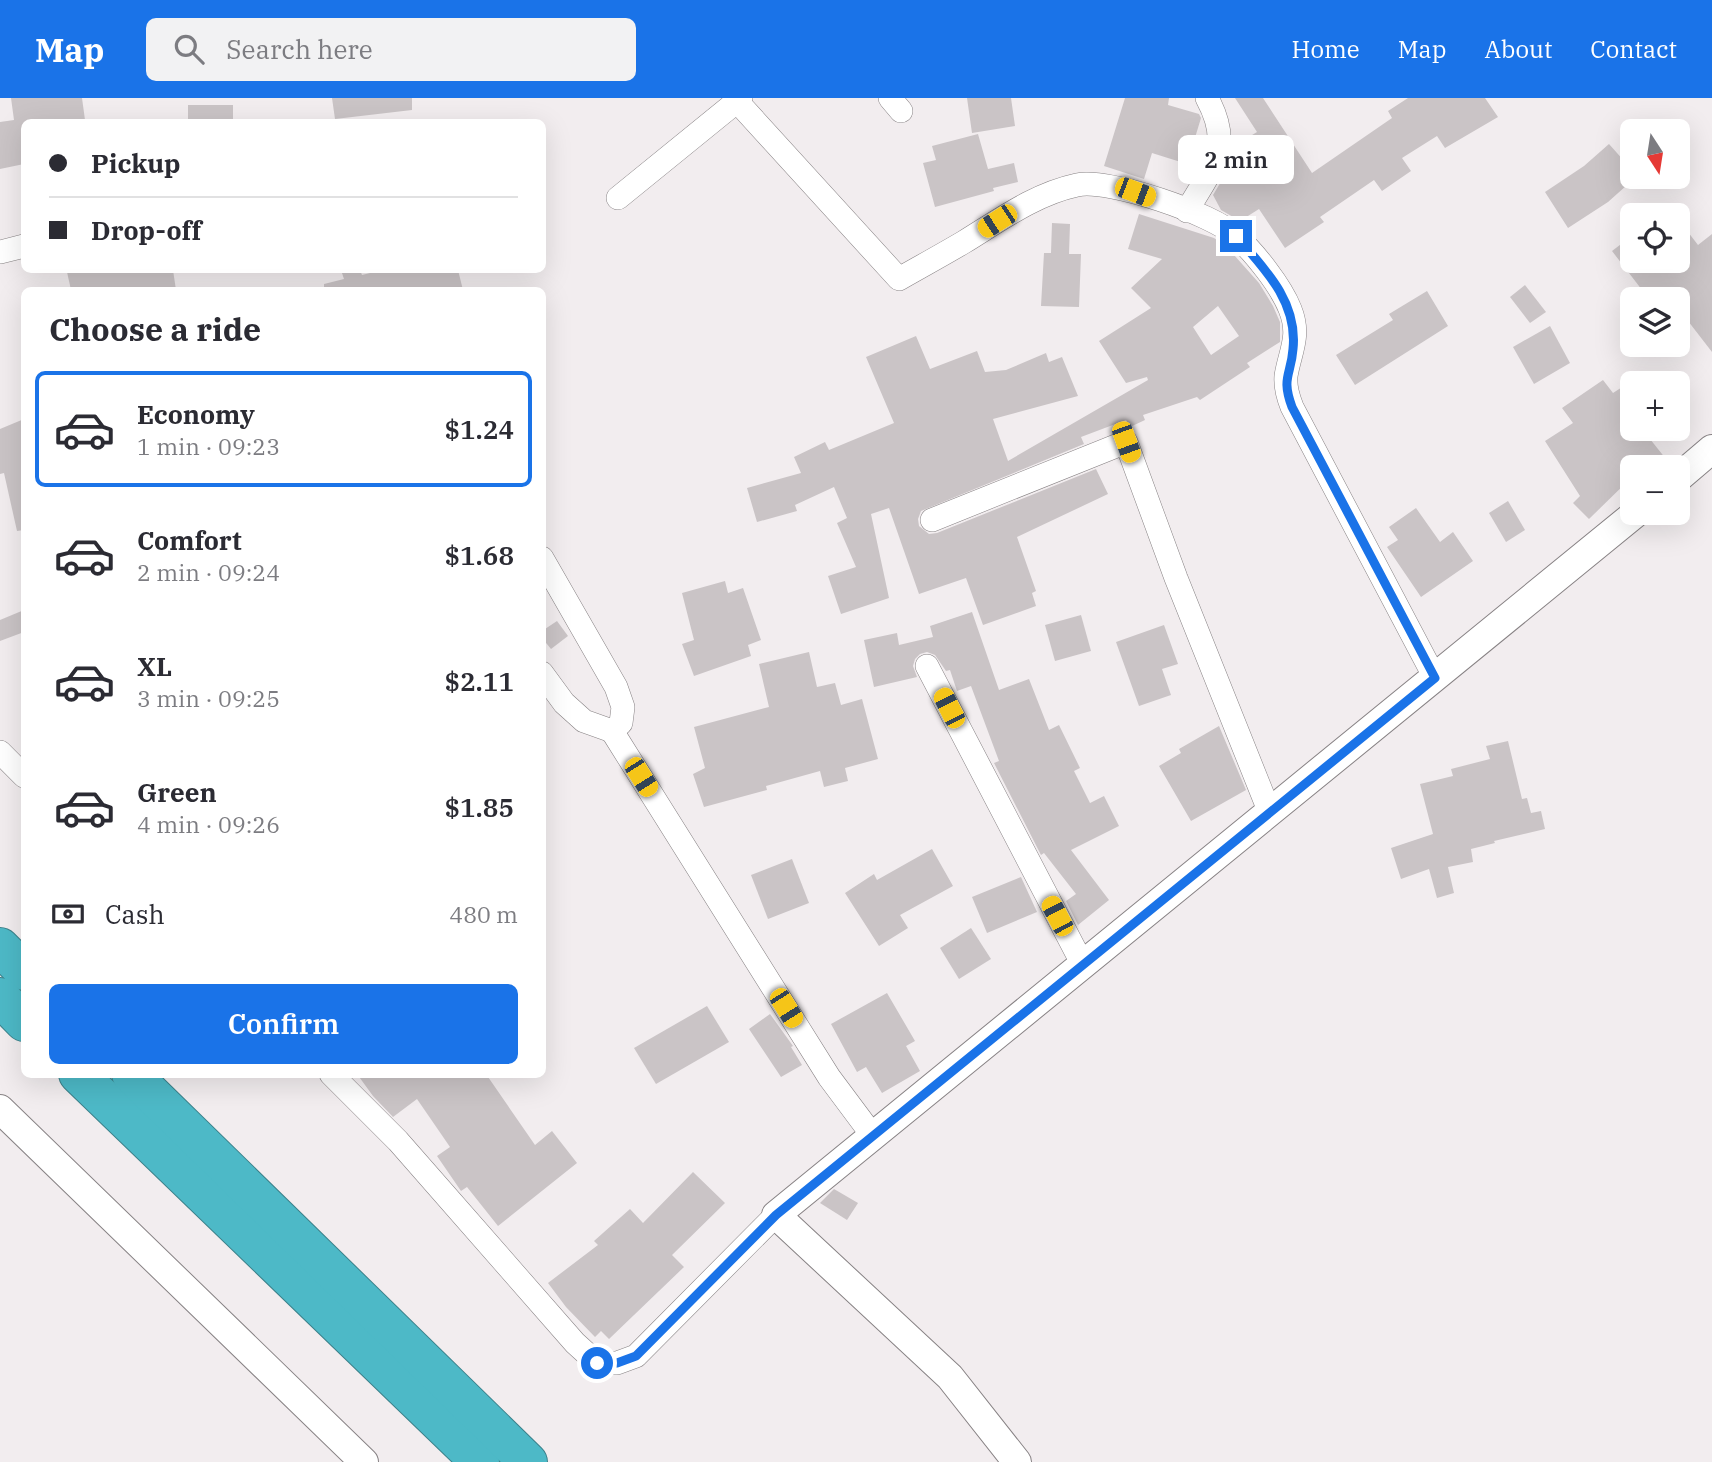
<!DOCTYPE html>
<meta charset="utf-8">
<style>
:root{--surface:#fff;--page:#f2f2f3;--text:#2b2b33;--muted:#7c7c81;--line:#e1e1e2;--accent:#1a73e8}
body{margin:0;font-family:"IBM Plex Serif",serif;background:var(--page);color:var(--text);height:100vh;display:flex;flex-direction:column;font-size:26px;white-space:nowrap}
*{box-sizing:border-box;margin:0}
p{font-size:23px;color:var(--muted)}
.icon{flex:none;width:38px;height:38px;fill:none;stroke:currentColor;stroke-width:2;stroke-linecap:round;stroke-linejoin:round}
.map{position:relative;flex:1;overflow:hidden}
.drawer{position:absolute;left:21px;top:189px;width:525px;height:791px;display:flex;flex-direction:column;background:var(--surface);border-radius:10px;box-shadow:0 7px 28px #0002}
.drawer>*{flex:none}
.guide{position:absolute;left:21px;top:21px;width:525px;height:154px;border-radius:10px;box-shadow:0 7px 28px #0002;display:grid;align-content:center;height:154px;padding:0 28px;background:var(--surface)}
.needle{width:46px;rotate:168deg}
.controls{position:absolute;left:1620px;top:21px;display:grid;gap:14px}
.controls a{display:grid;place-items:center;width:70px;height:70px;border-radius:10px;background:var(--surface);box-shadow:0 7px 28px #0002;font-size:35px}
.end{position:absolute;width:32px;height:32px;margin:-16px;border:9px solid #1a73e8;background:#fff;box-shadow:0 0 0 4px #fff}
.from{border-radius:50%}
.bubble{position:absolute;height:49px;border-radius:10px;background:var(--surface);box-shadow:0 7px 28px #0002;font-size:23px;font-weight:600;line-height:49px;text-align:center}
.car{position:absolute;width:21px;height:42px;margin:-21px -10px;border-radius:9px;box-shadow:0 0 5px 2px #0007;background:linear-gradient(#f5c518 24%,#345 0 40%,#f5c518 0 76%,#345 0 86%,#f5c518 0)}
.guide b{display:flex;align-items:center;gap:24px;height:66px;font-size:26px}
.guide b+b{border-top:2px solid var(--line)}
.guide i{width:18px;height:18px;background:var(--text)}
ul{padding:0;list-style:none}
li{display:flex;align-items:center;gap:21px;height:116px;margin:0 14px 10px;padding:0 14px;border:4px solid transparent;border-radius:10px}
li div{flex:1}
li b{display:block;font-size:26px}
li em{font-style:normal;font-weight:600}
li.selected{border-color:var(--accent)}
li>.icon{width:63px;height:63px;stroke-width:1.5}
h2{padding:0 28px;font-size:32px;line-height:84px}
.pay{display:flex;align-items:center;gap:18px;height:77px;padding:0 28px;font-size:26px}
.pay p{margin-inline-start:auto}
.primary-button{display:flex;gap:14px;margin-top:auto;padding:14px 28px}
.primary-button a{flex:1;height:80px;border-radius:10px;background:var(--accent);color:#fff;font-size:28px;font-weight:600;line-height:80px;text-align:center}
header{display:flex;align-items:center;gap:42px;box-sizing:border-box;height:98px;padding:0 35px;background:var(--accent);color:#fff}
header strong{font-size:33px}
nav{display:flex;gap:38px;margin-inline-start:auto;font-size:24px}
.search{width:490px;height:63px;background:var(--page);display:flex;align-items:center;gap:18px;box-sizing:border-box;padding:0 24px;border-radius:10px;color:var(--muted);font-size:26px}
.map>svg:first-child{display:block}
.building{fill:#cac4c6;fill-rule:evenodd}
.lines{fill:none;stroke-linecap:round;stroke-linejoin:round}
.minor-casing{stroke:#878284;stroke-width:24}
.tertiary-casing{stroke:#878284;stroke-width:30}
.motorway-casing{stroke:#3c818a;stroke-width:40}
.minor{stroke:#fff;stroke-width:23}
.tertiary{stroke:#fff;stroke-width:28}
.motorway{stroke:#4db9c7;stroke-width:38}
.route{stroke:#1a73e8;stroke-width:9}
</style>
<header>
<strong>Map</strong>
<div class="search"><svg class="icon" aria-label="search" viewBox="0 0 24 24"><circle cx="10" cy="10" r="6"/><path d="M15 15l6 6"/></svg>Search here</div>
<nav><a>Home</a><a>Map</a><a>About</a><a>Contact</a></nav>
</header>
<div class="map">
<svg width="1712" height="1364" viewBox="0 0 1712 1364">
<rect width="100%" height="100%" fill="#f2edef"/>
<!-- building -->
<g class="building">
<polygon points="11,0 82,0 85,22 24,24 24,66 0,71 0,24 14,22"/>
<polygon points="332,0 412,0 412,12 335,21"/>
<polygon points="967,0 1011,0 1015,28 972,35"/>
<polygon points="1125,0 1169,0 1168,7 1199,16 1201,20 1187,66 1152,55 1144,81 1104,68"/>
<polygon points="1235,0 1263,0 1312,75 1392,20 1388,13 1408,0 1485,0 1498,19 1445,50 1437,38 1402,60 1411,73 1382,93 1374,82 1320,119 1324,124 1285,150 1259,111 1240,123 1221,112 1213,97 1222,82 1252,66 1239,45 1257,34"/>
<rect x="188" y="7" width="45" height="17"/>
<polygon points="978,36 988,71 1014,65 1018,84 993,90 994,93 935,109 923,65 936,62 932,48"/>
<polygon points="1609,46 1633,73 1633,79 1636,79 1608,104 1568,130 1545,94 1584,68"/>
<path d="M1139,116L1214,140L1226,148L1259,185L1273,208L1280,224V244L1247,265L1250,269L1200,302L1197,299L1143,317L1145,322L1130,329L1126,322L1081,339L1084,346L921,413L918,421L919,428L929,436L937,435L1096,371L1108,396L1017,439L1036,493L1032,495L1036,508L983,527L966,480L919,496L889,410L871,416L889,500L841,516L828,478L856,469L837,425L847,420L834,389L795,407L797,413L757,424L747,390L801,375L794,359L825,344L829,352L894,325L866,259L916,238L930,271L977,253L985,274L1006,272L1046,255L1049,264L1062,259L1078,298L993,321L1008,363L1148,282L1147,279L1126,285L1099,243L1151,210L1131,190L1162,161L1128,151ZM1218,208L1239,238L1211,257L1193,229Z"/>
<polygon points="1678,121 1698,147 1712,136 1712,254 1678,210 1678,201 1649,201 1612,153 1633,137 1633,163 1678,163"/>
<polygon points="1052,125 1070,126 1069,156 1081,156 1079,209 1041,208 1044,155 1051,155"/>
<polygon points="78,172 173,172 176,192 71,192 67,174"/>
<polygon points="341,172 360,172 362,177 382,172 458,172 463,192 416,192 415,189 400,192 324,192 324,186 344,181"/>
<polygon points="1525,187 1546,214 1530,225 1510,199"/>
<polygon points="1427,193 1448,228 1355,287 1336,257 1393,222 1389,216"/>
<polygon points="1550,228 1570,265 1534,286 1513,249"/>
<polygon points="1603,282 1613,295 1633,282 1633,331 1642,331 1666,361 1655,369 1633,369 1633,378 1589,421 1573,405 1580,398 1545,343 1573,325 1562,310"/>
<polygon points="24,321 24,432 17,433 4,375 0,376 0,331"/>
<polygon points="1508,403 1525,432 1506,444 1489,415"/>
<polygon points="1416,410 1440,444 1453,434 1473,463 1421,499 1387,449 1398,442 1389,429"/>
<polygon points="725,483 728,495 743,490 761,542 748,547 751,558 694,578 682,546 694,542 682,495"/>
<polygon points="24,512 24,534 0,543 0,522"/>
<polygon points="972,514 999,592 1029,581 1049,632 1059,627 1080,670 1074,673 1090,705 1104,698 1119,728 1071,752 1109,802 1078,827 1066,803 1076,796 1044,755 1041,757 994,665 999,663 971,588 957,593 950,572 946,573 935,557 927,554 920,556 915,561 913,568 917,579 874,589 864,542 897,535 899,547 933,539 930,528"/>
<polygon points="1081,517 1091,553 1055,563 1045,527"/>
<polygon points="557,523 568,538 551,551 542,540 542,533"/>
<polygon points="1164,527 1178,566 1162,571 1171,597 1139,608 1116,544"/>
<polygon points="809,554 817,589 835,585 841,607 862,601 878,661 845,670 848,683 824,689 820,673 766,688 767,692 704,709 693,676 705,670 694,629 769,609 759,566"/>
<polygon points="1219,628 1246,692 1191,723 1159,668 1181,655 1179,651"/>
<polygon points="1508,643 1522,701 1527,700 1531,715 1541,713 1545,731 1494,743 1495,745 1471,751 1473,764 1448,769 1454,795 1437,800 1429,771 1401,781 1391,750 1433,736 1420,686 1453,678 1451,671 1490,661 1486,648"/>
<polygon points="932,751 953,788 900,817 908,830 879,848 845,795 874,776 877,782"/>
<polygon points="792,761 809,805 768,821 751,777"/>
<polygon points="1021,779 1037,814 987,835 972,799"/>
<polygon points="971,830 991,861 959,881 940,850"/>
<polygon points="887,895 915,943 906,948 920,973 882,995 866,969 857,974 831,926"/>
<polygon points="707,908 729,944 656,986 634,950"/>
<polygon points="770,916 793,948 791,949 802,967 781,979 749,931"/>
<polygon points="357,976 486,976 535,1047 552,1033 577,1065 498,1128 467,1089 461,1093 437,1058 450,1049 417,1001 393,1019 373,998"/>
<polygon points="693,1074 725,1105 672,1157 684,1169 609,1241 601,1233 595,1239 566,1209 548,1185 598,1147 594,1143 630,1111 643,1125"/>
<polygon points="834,1091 858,1105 847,1122 820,1105"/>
</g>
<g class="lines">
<defs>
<g id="minor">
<path d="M734,0L899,181C920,169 942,157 964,144C1000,122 1035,96 1077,87C1109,80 1213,116 1236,138C1254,154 1281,188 1290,211C1301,238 1290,253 1286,278C1285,289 1288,299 1292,309L1435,580"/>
<polyline points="890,0 901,13"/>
<polyline points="618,100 741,0"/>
<path d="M1187,113C1212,69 1234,50 1207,0"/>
<polyline points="0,154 24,148"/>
<polyline points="932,422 1126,344 1176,480 1270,715"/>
<polyline points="542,460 616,589 623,609 621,625 612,633 584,623 564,605 542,575"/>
<polyline points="927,568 1083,867"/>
<polyline points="612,633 829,979 873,1038"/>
<polyline points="0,654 24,678"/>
<polyline points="331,976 398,1043 575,1245 597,1265 617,1265 636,1258 776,1117"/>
</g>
<g id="tertiary">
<polyline points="1678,380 1712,351"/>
<polyline points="0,1011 364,1364"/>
<polyline points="1017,1364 950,1279 776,1117 1636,415"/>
</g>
<g id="motorway">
<polyline points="0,849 24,873"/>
<polyline points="0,899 24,924"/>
<polyline points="78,976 480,1364"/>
<polyline points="131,976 528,1364"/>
</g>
</defs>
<!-- minor casing -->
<use href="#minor" class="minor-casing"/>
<!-- tertiary casing -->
<use href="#tertiary" class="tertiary-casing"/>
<!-- motorway casing -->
<use href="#motorway" class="motorway-casing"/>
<!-- minor -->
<use href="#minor" class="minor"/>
<!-- tertiary -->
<use href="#tertiary" class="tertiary"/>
<!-- motorway -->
<use href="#motorway" class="motorway"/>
</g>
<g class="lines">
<!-- route -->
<path class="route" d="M597,1265H617L636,1258L776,1117L1435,580L1292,309C1281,279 1291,278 1293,251C1298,204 1265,171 1236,138"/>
</g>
</svg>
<div class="controls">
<a><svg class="needle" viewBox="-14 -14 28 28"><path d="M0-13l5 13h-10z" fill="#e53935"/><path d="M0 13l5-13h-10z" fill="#7c7c81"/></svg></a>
<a><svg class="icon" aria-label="locate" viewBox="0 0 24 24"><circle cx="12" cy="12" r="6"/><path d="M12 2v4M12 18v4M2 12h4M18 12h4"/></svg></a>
<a><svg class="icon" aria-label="layers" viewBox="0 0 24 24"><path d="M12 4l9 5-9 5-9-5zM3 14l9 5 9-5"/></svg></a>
<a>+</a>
<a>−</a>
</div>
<i class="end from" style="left:597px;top:1265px"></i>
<i class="end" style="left:1236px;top:138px"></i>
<div class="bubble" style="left:1178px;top:37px;width:116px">2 min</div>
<i class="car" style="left:1135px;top:94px;rotate:111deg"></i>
<i class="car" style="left:997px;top:123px;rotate:237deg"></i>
<i class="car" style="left:1126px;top:344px;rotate:160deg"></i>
<i class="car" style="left:949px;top:610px;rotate:333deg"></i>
<i class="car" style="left:641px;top:679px;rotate:148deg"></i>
<i class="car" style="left:1057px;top:818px;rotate:332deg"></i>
<i class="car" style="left:786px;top:910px;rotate:148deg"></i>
<div class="guide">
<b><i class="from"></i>Pickup</b>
<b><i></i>Drop-off</b>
</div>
<section class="drawer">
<h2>Choose a ride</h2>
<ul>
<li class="selected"><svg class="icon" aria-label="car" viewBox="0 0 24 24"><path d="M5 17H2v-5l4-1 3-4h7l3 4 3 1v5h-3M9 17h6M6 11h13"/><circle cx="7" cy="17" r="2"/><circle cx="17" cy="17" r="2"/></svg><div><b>Economy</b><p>1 min · 09:23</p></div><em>$1.24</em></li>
<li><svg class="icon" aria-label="car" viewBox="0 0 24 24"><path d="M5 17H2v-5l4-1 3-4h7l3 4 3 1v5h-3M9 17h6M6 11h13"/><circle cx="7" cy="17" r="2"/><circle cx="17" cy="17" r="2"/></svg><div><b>Comfort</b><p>2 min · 09:24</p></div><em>$1.68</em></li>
<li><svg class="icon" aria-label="car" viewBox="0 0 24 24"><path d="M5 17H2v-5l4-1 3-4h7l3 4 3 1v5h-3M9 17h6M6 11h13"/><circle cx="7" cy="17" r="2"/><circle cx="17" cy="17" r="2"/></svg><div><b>XL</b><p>3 min · 09:25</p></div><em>$2.11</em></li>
<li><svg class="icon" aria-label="car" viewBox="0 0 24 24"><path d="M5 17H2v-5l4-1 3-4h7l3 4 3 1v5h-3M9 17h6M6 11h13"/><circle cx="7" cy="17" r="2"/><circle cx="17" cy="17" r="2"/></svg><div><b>Green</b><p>4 min · 09:26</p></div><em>$1.85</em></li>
</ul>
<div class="pay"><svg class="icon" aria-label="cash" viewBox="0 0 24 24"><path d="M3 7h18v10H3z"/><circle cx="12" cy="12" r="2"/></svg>Cash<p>480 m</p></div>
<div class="primary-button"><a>Confirm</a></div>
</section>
</div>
